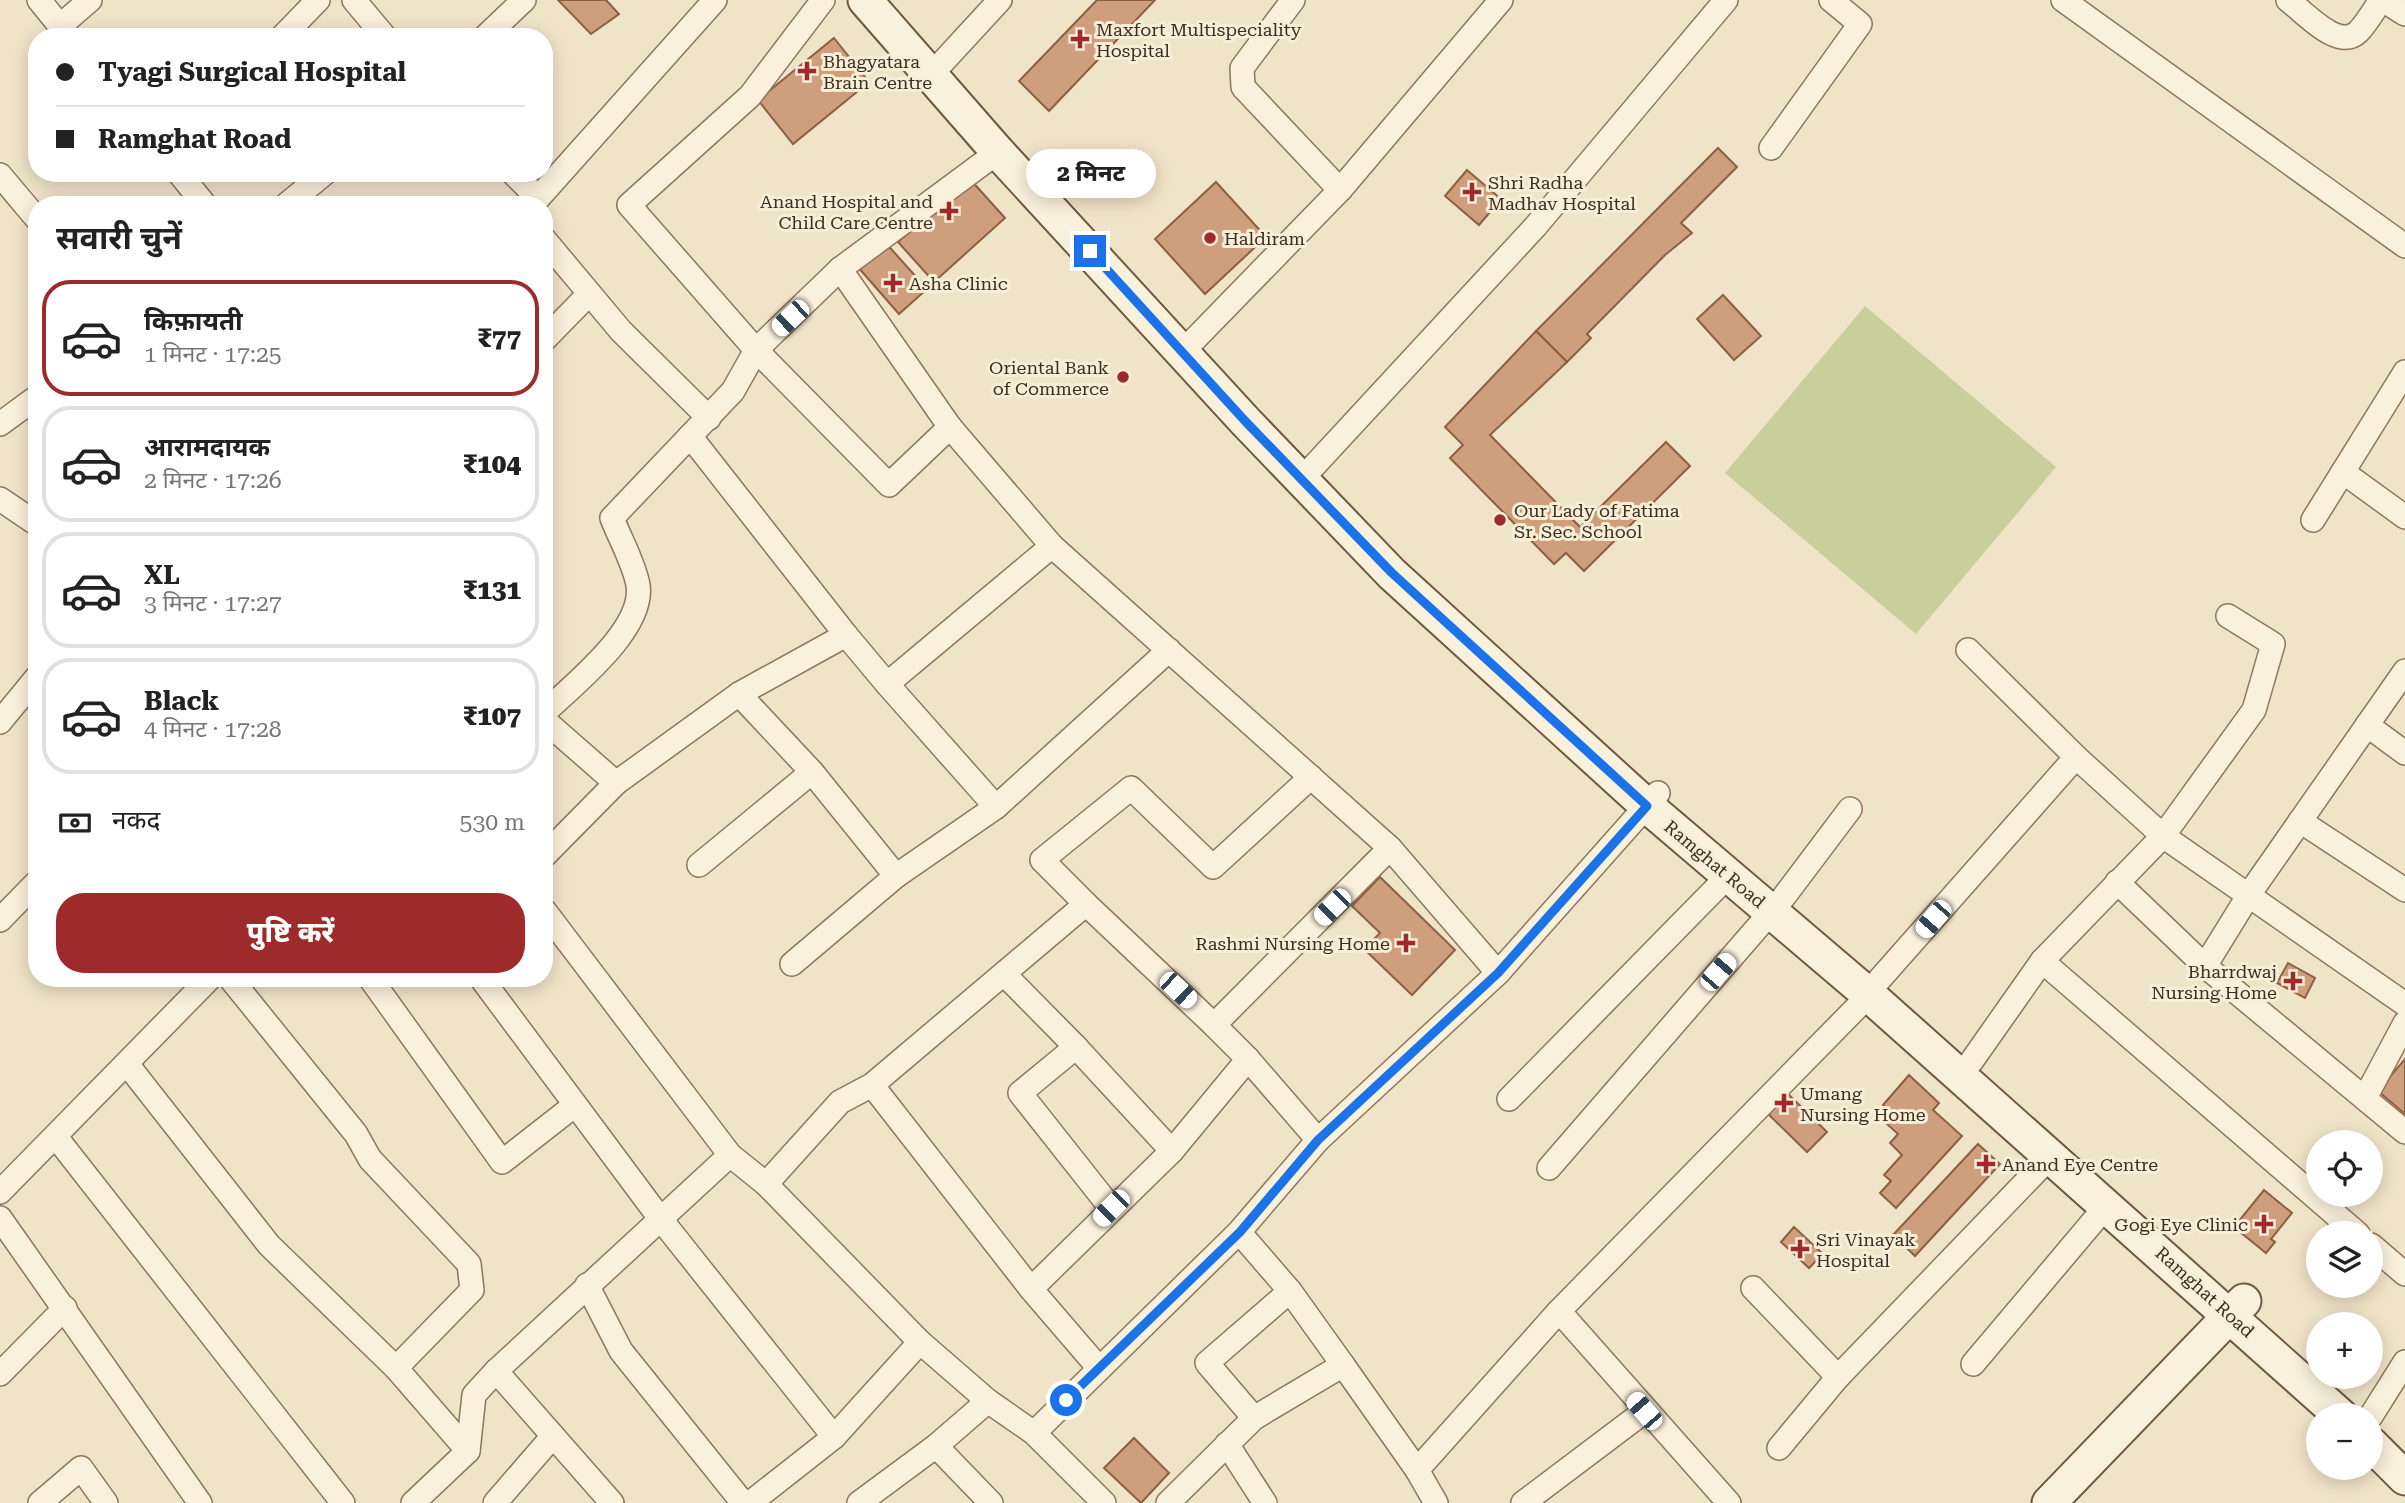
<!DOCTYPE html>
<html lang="hi">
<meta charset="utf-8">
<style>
:root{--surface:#fff;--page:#f2f2f2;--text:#222;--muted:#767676;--line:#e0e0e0;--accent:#9e2a2b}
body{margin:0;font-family:"Roboto Serif","Noto Sans Devanagari",serif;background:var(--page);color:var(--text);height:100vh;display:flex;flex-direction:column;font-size:26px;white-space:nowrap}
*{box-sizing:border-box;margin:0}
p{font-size:23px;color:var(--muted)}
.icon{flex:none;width:38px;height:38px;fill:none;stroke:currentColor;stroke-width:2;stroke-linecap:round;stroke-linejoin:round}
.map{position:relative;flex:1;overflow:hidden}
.panel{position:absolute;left:28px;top:196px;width:525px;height:791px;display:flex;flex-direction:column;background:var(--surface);border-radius:28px;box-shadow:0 4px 18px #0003}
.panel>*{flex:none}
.hud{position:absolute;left:28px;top:28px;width:525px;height:154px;border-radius:28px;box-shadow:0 4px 18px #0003;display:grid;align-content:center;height:154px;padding:0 28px;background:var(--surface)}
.controls{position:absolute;left:2306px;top:1130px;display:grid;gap:14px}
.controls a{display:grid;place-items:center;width:77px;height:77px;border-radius:50%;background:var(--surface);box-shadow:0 4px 18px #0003;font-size:35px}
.end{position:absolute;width:32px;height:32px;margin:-16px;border:9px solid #1a73e8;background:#fff;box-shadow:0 0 0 4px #fff}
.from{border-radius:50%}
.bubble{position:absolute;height:49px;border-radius:24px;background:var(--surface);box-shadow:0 4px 18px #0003;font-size:23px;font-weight:800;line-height:49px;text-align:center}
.car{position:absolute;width:21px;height:42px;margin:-21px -10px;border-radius:9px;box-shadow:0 0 5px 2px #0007;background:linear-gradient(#fff 24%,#345 0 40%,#fff 0 76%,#345 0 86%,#fff 0)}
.hud b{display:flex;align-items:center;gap:24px;height:66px;font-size:26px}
.hud b+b{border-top:2px solid var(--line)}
.hud i{width:18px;height:18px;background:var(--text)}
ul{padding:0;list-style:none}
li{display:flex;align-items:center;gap:21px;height:116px;margin:0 14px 10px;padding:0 14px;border:4px solid var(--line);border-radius:28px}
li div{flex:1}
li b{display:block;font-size:26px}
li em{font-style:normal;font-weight:800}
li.on{border-color:var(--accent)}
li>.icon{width:63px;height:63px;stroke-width:1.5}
h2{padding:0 28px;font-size:32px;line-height:84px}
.pay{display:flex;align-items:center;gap:18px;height:77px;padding:0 28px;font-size:26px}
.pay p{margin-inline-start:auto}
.action{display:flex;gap:14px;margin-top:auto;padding:14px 28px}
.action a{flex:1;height:80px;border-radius:28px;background:var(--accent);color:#fff;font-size:28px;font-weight:800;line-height:80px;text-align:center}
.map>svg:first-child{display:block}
.green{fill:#c9cf9b}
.building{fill:#cf9f7d;stroke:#8d5f41;stroke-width:2}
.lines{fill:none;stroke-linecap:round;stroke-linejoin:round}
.street-casing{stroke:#8d765c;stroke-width:26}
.secondary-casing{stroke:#6f573f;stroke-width:37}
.street{stroke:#faf1dc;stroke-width:23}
.secondary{stroke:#faf1dc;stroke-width:33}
.route{stroke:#1a73e8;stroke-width:9}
.poi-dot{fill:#9e2a2b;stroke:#f7eed8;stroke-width:2.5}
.labels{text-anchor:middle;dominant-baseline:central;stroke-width:6;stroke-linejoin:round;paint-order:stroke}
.poi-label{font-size:18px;fill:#3d2e20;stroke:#f7eed8;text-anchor:start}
.street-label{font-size:18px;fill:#3d2e20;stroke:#f7eed8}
</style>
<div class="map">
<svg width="2405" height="1503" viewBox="0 0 2405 1503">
<rect width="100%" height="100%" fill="#f0e4c8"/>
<!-- green -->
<polygon class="green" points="1865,306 2056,467 1916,634 1725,473"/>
<!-- building -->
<g class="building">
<polygon points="558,0 606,0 619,14 591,34"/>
<polygon points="1097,0 1155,0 1049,111 1019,81"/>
<polygon points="834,38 869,82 793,144 758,100"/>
<polygon points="1718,148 1737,167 1681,223 1692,233 1665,255 1587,334 1591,338 1567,362 1536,331"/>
<polygon points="1467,170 1501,199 1479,225 1445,196"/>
<polygon points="969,178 1005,218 934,282 898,242"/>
<polygon points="1216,182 1266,237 1205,294 1155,239"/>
<polygon points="884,241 927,289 899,314 857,266"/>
<polygon points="1723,295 1761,336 1734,360 1697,319"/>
<polygon points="1536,331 1567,362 1490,435 1580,527 1666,442 1690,466 1584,571 1566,553 1554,564 1450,458 1463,445 1445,427"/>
<polygon points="1380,877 1455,950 1412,995 1364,949 1380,933 1352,906"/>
<polygon points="2288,963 2315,978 2305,998 2277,983"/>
<polygon points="2405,1059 2405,1114 2378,1091"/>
<polygon points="1909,1075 1939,1103 1933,1110 1962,1136 1896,1208 1880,1193 1891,1181 1884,1175 1902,1155 1890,1143 1898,1134 1887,1124 1894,1116 1883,1105"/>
<polygon points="1781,1087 1827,1132 1807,1152 1762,1108"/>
<polygon points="1978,1144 2000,1164 1915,1256 1893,1235"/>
<polygon points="2264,1190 2292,1213 2271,1239 2275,1242 2266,1253 2234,1227"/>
<polygon points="1794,1227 1823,1254 1809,1268 1781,1242"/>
<polygon points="1134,1438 1169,1473 1141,1503 1104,1468"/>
</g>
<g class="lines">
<defs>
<g id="street">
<polyline points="39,0 69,37"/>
<polyline points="354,0 385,37"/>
<polyline points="823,0 750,96 629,205 756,350 889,485 950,427"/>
<polyline points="1293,0 1242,68 1243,87 1340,190"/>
<polyline points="2063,0 2405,246"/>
<path d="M2288,0C2304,12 2338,51 2358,32C2367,23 2374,10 2381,0"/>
<polyline points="2383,0 2405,14"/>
<polyline points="60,26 90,0"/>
<polyline points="282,37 318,0"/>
<polyline points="485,37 524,0"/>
<polyline points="941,64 1000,0"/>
<polyline points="1771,148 1860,24 1831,0"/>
<polyline points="179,173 205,205"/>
<polyline points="513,173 538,198"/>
<polyline points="0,175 37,219"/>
<polyline points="286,205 325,173"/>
<polyline points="532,205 715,0"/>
<polyline points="544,239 621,331 709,418"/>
<polyline points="544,340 589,294"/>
<polyline points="1194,340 1340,190 1501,0"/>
<polyline points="0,424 37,397"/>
<polyline points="690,436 846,635"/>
<polyline points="1313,467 1535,227 1726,0"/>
<polyline points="2343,472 2405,517"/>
<polyline points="0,499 37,524"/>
<polyline points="2313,520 2405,372"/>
<polyline points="1052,546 1390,848"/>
<polyline points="887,684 996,807"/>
<polyline points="739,694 812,772"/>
<path d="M544,713C574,684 645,629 638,585C634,563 620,539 612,518L733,391L756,350L840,269L998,152"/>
<polyline points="544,720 616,783"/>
<polyline points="0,722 37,677"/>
<polyline points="2367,725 2405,753"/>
<polyline points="2076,757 2163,836 2405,1004"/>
<polyline points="2300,821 2405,890"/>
<polyline points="544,856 616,783 739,694 846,635 887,684 1052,546 950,427 840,269"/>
<polyline points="699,865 812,772 896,876"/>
<polyline points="2117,882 2205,966 2405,1132"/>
<polyline points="1086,904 1042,860 1131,788 1213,867 1311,777"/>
<polyline points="544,910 730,1155 766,1184 920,1342"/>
<polyline points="0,920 37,882"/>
<polyline points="2042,961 2358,1234"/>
<polyline points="792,964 896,876 996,807 1169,650"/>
<polyline points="2205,966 2250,893 2405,671"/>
<polyline points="1004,974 1076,1047"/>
<polyline points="230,978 356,1134 370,1159 469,1264 472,1290 396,1368"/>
<polyline points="370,978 502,1162 575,1105"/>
<polyline points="481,978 659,1217 834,1437"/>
<polyline points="1879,980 2076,757 1968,650"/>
<polyline points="1214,1025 1248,1059"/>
<polyline points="1971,1062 2042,961 2163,836 2254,710 2273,644 2228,616"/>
<polyline points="127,1064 269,1245 396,1368 468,1451"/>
<polyline points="872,1085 1031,1289 1098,1367"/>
<polyline points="2365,1098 2405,1023"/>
<polyline points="1509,1099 1729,875"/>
<polyline points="56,1137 343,1503"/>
<polyline points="1549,1168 1783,898 1850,809"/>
<polyline points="766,1184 840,1102 872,1085 1086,904 1214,1025 1390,848 1498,973"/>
<polyline points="0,1192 210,978"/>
<polyline points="1111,1208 1020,1093 1076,1047 1172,1151"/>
<polyline points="0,1218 200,1503"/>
<polyline points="2371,1245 2405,1274"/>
<polyline points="587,1285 621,1351 743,1503"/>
<polyline points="1753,1288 1838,1377"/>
<polyline points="1031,1289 1172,1151 1248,1059 1318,1140"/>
<polyline points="1559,1311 1729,1503"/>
<polyline points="1973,1364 2107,1205"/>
<polyline points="1343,1365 1417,1470"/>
<polyline points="0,1374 65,1308"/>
<polyline points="2371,1416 2405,1362"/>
<polyline points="1254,1418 1207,1363 1290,1291"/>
<polyline points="1034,1433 1239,1232 1318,1140 1498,973 1658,793"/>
<polyline points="1227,1444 1265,1503"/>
<polyline points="936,1446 988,1401"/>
<polyline points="1779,1448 1838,1377 2050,1157"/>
<polyline points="40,1503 81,1468 106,1503"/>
<polyline points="413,1503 468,1451 474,1395 496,1371"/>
<polyline points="495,1503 553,1436"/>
<polyline points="612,1503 496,1371 730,1155"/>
<polyline points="750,1503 834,1437 920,1342 988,1401 1034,1433 1104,1503"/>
<polyline points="859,1503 936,1446 991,1503"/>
<polyline points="1168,1503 1254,1418 1343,1365 1290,1291 1239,1232"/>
<polyline points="1436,1503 1417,1470 1559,1311 1869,995"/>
<polyline points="1523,1503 1645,1411"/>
</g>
<g id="secondary">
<polyline points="865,0 998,152 1246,422 1392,574 1647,806 1869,995 2341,1416"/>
<polyline points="2371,1444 2405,1478"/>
<polyline points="2049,1503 2244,1301"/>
</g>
</defs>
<!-- street casing -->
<use href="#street" class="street-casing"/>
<!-- secondary casing -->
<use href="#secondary" class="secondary-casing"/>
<!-- street -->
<use href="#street" class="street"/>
<!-- secondary -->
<use href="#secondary" class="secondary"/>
</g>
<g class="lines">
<!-- route -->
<polyline class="route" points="1066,1400 1240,1232 1318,1140 1498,973 1647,806 1392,573 1246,422 1090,251"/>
</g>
<!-- markers -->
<g class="poi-dot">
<path d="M1076.5 28.5h7v7h7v7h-7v7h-7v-7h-7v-7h7z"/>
<path d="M803.5 60.5h7v7h7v7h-7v7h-7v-7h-7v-7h7z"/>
<path d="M1468.5 181.5h7v7h7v7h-7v7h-7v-7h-7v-7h7z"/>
<path d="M945.5 200.5h7v7h7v7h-7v7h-7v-7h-7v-7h7z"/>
<circle cx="1210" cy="238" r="7"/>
<path d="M889.5 272.5h7v7h7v7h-7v7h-7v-7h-7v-7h7z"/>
<circle cx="1123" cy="377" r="7"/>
<circle cx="1500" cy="520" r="7"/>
<path d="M1402.5 932.5h7v7h7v7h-7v7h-7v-7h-7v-7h7z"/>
<path d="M2289.5 970.5h7v7h7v7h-7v7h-7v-7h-7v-7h7z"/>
<path d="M1780.5 1092.5h7v7h7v7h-7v7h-7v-7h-7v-7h7z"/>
<path d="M1982.5 1153.5h7v7h7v7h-7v7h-7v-7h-7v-7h7z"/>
<path d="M2260.5 1213.5h7v7h7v7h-7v7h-7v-7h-7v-7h7z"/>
<path d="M1796.5 1238.5h7v7h7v7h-7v7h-7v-7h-7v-7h7z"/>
</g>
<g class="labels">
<!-- poi labels -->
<g class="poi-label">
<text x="1096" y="29">Maxfort Multispeciality<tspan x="1096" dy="21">Hospital</tspan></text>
<text x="823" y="61">Bhagyatara<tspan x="823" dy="21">Brain Centre</tspan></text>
<text x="1488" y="182">Shri Radha<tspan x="1488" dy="21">Madhav Hospital</tspan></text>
<text x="933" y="201" text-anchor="end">Anand Hospital and<tspan x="933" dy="21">Child Care Centre</tspan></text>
<text x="1224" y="238">Haldiram</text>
<text x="909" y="283">Asha Clinic</text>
<text x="1109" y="367" text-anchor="end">Oriental Bank<tspan x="1109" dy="21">of Commerce</tspan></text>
<text x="1514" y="510">Our Lady of Fatima<tspan x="1514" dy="21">Sr. Sec. School</tspan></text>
<text x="1390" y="943" text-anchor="end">Rashmi Nursing Home</text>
<text x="2277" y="971" text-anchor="end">Bharrdwaj<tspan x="2277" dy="21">Nursing Home</tspan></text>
<text x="1800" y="1093">Umang<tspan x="1800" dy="21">Nursing Home</tspan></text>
<text x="2002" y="1164">Anand Eye Centre</text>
<text x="2248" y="1224" text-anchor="end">Gogi Eye Clinic</text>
<text x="1816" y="1239">Sri Vinayak<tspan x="1816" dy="21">Hospital</tspan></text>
</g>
<!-- street labels -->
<g class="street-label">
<text transform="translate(1715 864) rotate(40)">Ramghat Road</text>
<text transform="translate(2205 1292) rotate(42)">Ramghat Road</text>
</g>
</g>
</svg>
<div class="controls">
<a><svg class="icon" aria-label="locate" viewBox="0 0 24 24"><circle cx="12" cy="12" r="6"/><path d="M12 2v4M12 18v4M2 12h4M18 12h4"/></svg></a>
<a><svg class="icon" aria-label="layers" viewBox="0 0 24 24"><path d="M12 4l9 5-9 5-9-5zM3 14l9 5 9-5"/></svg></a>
<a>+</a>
<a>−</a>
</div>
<i class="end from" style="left:1066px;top:1400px"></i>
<i class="end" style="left:1090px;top:251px"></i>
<div class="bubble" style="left:1026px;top:149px;width:130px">2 मिनट</div>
<i class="car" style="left:790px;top:318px;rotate:227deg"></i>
<i class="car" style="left:1332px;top:907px;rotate:225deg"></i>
<i class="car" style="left:1933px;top:919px;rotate:221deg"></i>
<i class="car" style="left:1718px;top:972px;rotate:41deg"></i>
<i class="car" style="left:1178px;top:990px;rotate:133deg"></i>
<i class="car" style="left:1111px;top:1208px;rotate:225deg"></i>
<i class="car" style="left:1644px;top:1411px;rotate:319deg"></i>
<div class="hud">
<b><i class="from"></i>Tyagi Surgical Hospital</b>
<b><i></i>Ramghat Road</b>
</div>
<section class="panel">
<h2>सवारी चुनें</h2>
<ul>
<li class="on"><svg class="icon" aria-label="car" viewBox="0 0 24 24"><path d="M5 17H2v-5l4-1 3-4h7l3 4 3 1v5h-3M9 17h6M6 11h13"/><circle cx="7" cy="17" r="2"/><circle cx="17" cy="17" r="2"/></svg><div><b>किफ़ायती</b><p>1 मिनट · 17:25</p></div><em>₹77</em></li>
<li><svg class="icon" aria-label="car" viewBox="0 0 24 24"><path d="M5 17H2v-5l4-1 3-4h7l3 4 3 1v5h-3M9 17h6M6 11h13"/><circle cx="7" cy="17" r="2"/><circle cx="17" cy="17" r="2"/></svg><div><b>आरामदायक</b><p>2 मिनट · 17:26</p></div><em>₹104</em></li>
<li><svg class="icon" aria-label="car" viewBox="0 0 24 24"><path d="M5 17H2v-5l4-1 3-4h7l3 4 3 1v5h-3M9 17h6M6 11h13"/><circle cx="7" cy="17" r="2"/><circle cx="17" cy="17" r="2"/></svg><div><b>XL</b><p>3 मिनट · 17:27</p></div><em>₹131</em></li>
<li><svg class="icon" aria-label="car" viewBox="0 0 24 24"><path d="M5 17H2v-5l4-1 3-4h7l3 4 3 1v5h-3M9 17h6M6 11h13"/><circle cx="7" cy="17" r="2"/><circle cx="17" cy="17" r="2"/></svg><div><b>Black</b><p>4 मिनट · 17:28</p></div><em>₹107</em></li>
</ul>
<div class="pay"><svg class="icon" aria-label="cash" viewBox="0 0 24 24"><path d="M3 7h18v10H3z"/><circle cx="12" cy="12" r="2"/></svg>नकद<p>530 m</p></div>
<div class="action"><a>पुष्टि करें</a></div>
</section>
</div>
